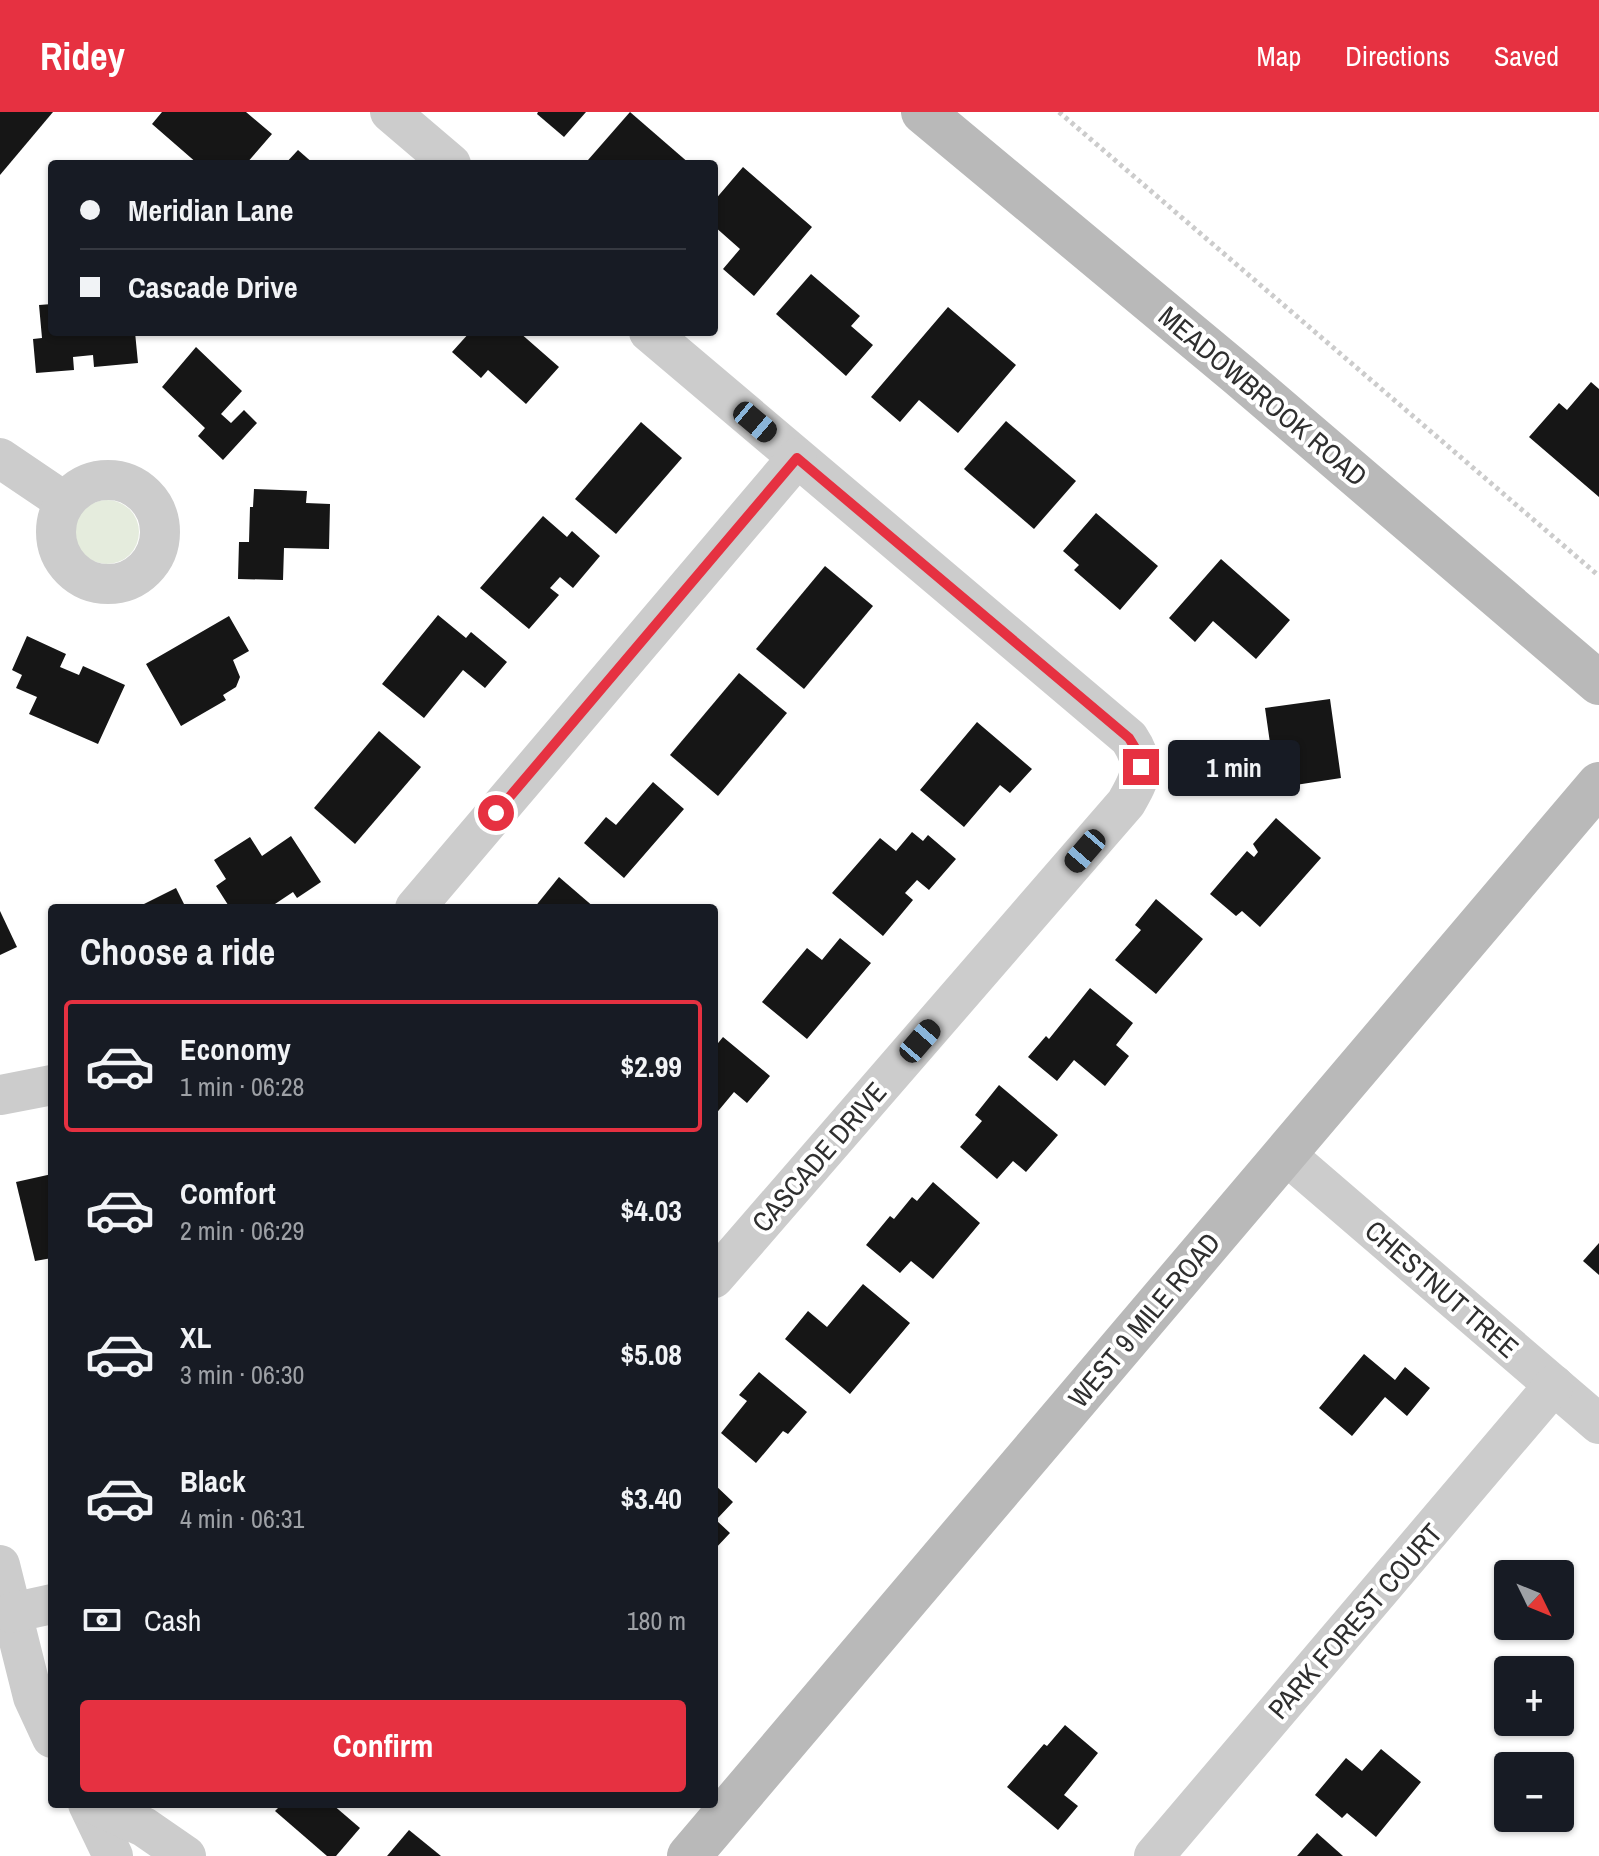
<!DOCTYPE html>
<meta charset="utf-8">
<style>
:root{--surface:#171b24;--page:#20242c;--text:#f1f3f6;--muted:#9ea1a6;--line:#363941;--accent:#e63141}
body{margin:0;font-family:"Archivo Narrow",sans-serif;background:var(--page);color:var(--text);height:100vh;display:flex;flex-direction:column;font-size:30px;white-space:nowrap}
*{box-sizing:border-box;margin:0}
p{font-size:26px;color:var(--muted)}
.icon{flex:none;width:44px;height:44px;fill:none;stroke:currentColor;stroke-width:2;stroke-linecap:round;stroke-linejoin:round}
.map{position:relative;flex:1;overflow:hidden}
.details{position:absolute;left:48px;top:792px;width:670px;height:904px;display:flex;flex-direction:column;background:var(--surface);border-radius:8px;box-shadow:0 2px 6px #0004}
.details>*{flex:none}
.hud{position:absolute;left:48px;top:48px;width:670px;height:176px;border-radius:8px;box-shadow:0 2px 6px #0004;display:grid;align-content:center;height:176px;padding:0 32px;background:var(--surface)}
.needle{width:52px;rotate:133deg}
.controls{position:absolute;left:1494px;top:1448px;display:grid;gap:16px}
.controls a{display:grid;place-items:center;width:80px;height:80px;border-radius:8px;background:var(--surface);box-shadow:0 2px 6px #0004;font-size:40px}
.end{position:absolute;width:36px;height:36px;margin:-18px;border:10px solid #e63141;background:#fff;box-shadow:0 0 0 4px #fff}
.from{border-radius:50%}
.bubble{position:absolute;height:56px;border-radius:8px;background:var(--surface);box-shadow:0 2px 6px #0004;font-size:26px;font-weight:700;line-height:56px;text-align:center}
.car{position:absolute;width:24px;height:48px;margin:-24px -12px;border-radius:10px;box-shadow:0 0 6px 2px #0007;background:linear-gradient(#222 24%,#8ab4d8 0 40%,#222 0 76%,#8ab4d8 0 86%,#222 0)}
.hud b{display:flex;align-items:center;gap:28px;height:76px;font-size:30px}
.hud b+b{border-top:2px solid var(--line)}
.hud i{width:20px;height:20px;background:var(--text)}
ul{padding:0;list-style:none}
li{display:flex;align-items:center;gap:24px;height:132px;margin:0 16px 12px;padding:0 16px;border:4px solid transparent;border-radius:8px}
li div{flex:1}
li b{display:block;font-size:30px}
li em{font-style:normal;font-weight:700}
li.on{border-color:var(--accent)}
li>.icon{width:72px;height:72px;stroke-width:1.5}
h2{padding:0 32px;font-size:36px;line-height:96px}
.pay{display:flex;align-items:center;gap:20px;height:88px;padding:0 32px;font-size:30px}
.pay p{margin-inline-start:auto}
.action{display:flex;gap:16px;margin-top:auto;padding:16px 32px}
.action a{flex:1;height:92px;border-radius:8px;background:var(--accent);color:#fff;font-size:32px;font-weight:700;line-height:92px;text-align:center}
header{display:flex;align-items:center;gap:48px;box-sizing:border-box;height:112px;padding:0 40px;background:var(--accent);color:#fff}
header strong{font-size:38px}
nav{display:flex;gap:44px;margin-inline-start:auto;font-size:28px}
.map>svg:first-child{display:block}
.green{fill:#e5ecdd}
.building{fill:#161616}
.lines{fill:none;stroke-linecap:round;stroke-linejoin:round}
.path{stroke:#ccc;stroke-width:5;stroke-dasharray:4 4;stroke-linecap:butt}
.street{stroke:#ccc;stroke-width:40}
.secondary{stroke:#b9b9b9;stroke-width:44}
.route{stroke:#e63141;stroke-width:10}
.labels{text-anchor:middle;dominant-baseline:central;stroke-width:8;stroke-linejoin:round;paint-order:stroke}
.street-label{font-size:28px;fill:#2f2f2f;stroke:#fff}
</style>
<header>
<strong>Ridey</strong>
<nav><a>Map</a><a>Directions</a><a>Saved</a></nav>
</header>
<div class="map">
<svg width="1599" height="1744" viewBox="0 0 1599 1744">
<rect width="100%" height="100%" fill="#fff"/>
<!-- green -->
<circle class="green" cx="107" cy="420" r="32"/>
<!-- building -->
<g class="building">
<polygon points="0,0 53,0 0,63"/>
<polygon points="162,0 246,0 272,22 246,52 232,52 228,48 225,52 198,52 152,12"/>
<polygon points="538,0 586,0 564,25 537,2"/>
<polygon points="630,0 690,52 593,52 588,48"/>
<polygon points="298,38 314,52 285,52"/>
<polygon points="743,55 812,115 754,184 723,157 740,137 714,114 714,89"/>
<polygon points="811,162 860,204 851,214 873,233 846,264 776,202"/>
<polygon points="52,192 52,220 135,220 138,251 94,255 93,243 73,245 74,258 36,261 33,227 42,226 39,193"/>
<polygon points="948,195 1016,253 958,321 919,288 900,310 871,285"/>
<polygon points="470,220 519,220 559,255 526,292 488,258 481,266 452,240"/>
<polygon points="196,235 242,279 221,302 231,311 244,298 257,311 223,348 198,324 205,316 162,275"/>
<polygon points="1591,270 1599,277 1599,385 1529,325 1559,291 1567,298"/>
<polygon points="1006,309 1076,369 1034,417 964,357"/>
<polygon points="641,310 682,346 616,422 575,387"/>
<polygon points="254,377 307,379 306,391 330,392 329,437 284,436 283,468 238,467 239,430 249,430 250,395 253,395"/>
<polygon points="1096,401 1158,454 1120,498 1074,458 1079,453 1063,439"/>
<polygon points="543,404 567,425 572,419 600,444 573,476 560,465 550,476 559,483 529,517 480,476"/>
<polygon points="1221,447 1290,508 1256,547 1213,509 1195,530 1169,506"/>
<polygon points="825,454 873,494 804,577 756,537"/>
<polygon points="438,503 466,526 471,520 507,550 485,576 463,558 424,606 382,572"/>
<polygon points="229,504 249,539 233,548 240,565 236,575 223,583 226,588 181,614 146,552"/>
<polygon points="27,524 66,542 60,555 79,563 83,554 125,573 98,632 29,602 37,585 16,576 22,563 12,558"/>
<polygon points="739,561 787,601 718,684 670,643"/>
<polygon points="1330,587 1341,666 1289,674 1283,629 1270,631 1265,596"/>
<polygon points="977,610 1032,657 1010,681 1000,673 964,715 920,678"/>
<polygon points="379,619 421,655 355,732 314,696"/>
<polygon points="653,670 684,697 624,766 584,731 606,705 616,713"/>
<polygon points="1276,706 1321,746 1260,815 1242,799 1236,804 1210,782 1247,739 1254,745 1258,740 1253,732"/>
<polygon points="912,720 923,729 928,723 956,747 929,778 917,768 905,781 913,788 883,824 832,781 880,726 896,739"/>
<polygon points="291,724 321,770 297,786 293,780 269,796 230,796 216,774 226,767 214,748 250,725 262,744"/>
<polygon points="559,765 595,796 534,796"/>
<polygon points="176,776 186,796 136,796"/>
<polygon points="1156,787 1203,827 1156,882 1115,848 1141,818 1135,813"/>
<polygon points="0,799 17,835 0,843"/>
<polygon points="840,826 871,851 807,927 762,890 807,836 822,848"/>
<polygon points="1090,876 1133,911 1116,933 1129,944 1105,974 1074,948 1057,969 1028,945 1046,924 1049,927"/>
<polygon points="723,925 770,964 747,991 734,980 714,1004 714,936"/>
<polygon points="999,973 1058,1023 1026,1060 1013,1049 997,1067 960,1035 982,1009 975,1003"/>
<polygon points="52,1062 52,1146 35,1149 16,1070"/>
<polygon points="933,1070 980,1111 933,1167 911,1149 900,1161 866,1133 890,1104 894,1107 912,1085 917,1089"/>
<polygon points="1599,1131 1599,1163 1583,1149"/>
<polygon points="863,1172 910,1211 850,1282 785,1227 808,1199 827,1215"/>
<polygon points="1364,1242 1395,1268 1405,1255 1430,1276 1407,1304 1385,1285 1352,1324 1319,1296"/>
<polygon points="759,1260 807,1300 788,1322 783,1319 756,1351 721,1321 747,1289 739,1283"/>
<polygon points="714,1372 733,1390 716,1408 730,1421 714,1438"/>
<polygon points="1065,1613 1098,1641 1064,1683 1078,1694 1058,1718 1007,1675 1044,1632 1047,1634"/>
<polygon points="1381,1637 1421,1670 1376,1725 1347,1701 1342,1706 1315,1683 1346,1646 1362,1659"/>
<polygon points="282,1692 332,1692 360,1716 336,1744 327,1744 275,1699"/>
<polygon points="409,1718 441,1744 387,1744"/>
<polygon points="1317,1721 1343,1744 1297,1744"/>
</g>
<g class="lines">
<!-- path -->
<polyline class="path" points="1059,0 1599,464"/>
<!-- street -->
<g class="street">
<polyline points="390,0 451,52"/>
<path d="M649,220L1129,626C1147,653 1141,665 1126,691L714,1166"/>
<polyline points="0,346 65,390"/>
<circle cx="108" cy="420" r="52"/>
<polyline points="415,796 797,346"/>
<polyline points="0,983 52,973"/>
<polyline points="1285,1042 1599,1312"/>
<polyline points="0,1453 33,1585 52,1626"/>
<polyline points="11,1501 52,1492"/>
<polyline points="88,1692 113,1744"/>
<polyline points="93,1692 144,1715 186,1744"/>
<polyline points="1154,1744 1554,1273"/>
</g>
<!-- secondary -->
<g class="secondary">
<polyline points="923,0 1239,263 1599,571"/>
<polyline points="689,1744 1599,672"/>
</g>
</g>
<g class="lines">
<!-- route -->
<polyline class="route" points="496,701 797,346 1129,626 1137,639 1141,655"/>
</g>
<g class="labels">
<!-- street labels -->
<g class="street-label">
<text transform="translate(1263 284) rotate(40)">MEADOWBROOK ROAD</text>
<text transform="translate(819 1045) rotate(-49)">CASCADE DRIVE</text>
<text transform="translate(1442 1177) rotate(41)">CHESTNUT TREE</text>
<text transform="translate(1144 1208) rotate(-50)">WEST 9 MILE ROAD</text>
<text transform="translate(1355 1509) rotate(-49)">PARK FOREST COURT</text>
</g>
</g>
</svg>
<div class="controls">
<a><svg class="needle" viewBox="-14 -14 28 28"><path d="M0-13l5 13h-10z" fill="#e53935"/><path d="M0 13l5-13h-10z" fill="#9ea1a6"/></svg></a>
<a>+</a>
<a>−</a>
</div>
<i class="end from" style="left:496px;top:701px"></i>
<i class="end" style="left:1141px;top:655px"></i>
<div class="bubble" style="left:1168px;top:628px;width:132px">1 min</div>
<i class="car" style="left:755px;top:310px;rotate:130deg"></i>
<i class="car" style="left:1085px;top:739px;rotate:221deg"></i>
<i class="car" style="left:920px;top:929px;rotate:41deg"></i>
<div class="hud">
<b><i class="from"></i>Meridian Lane</b>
<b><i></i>Cascade Drive</b>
</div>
<section class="details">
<h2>Choose a ride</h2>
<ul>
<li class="on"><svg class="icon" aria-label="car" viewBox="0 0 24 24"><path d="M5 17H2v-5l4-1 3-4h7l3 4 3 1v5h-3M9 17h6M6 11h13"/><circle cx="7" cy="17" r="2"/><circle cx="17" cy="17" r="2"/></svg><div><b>Economy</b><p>1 min · 06:28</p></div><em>$2.99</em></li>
<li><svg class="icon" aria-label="car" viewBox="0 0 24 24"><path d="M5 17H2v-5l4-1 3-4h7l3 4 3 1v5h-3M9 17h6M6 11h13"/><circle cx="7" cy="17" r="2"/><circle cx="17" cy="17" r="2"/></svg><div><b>Comfort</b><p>2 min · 06:29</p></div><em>$4.03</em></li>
<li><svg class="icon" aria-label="car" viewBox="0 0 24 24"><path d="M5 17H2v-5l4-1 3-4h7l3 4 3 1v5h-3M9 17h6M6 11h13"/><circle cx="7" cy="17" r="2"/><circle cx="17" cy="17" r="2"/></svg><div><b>XL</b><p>3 min · 06:30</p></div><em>$5.08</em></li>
<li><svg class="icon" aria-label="car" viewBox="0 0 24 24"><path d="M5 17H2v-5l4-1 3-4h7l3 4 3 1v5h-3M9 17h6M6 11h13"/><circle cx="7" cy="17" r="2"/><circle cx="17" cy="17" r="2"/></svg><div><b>Black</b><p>4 min · 06:31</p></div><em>$3.40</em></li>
</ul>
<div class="pay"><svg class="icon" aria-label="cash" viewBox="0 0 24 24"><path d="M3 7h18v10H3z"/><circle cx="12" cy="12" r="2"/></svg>Cash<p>180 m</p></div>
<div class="action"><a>Confirm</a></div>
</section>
</div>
